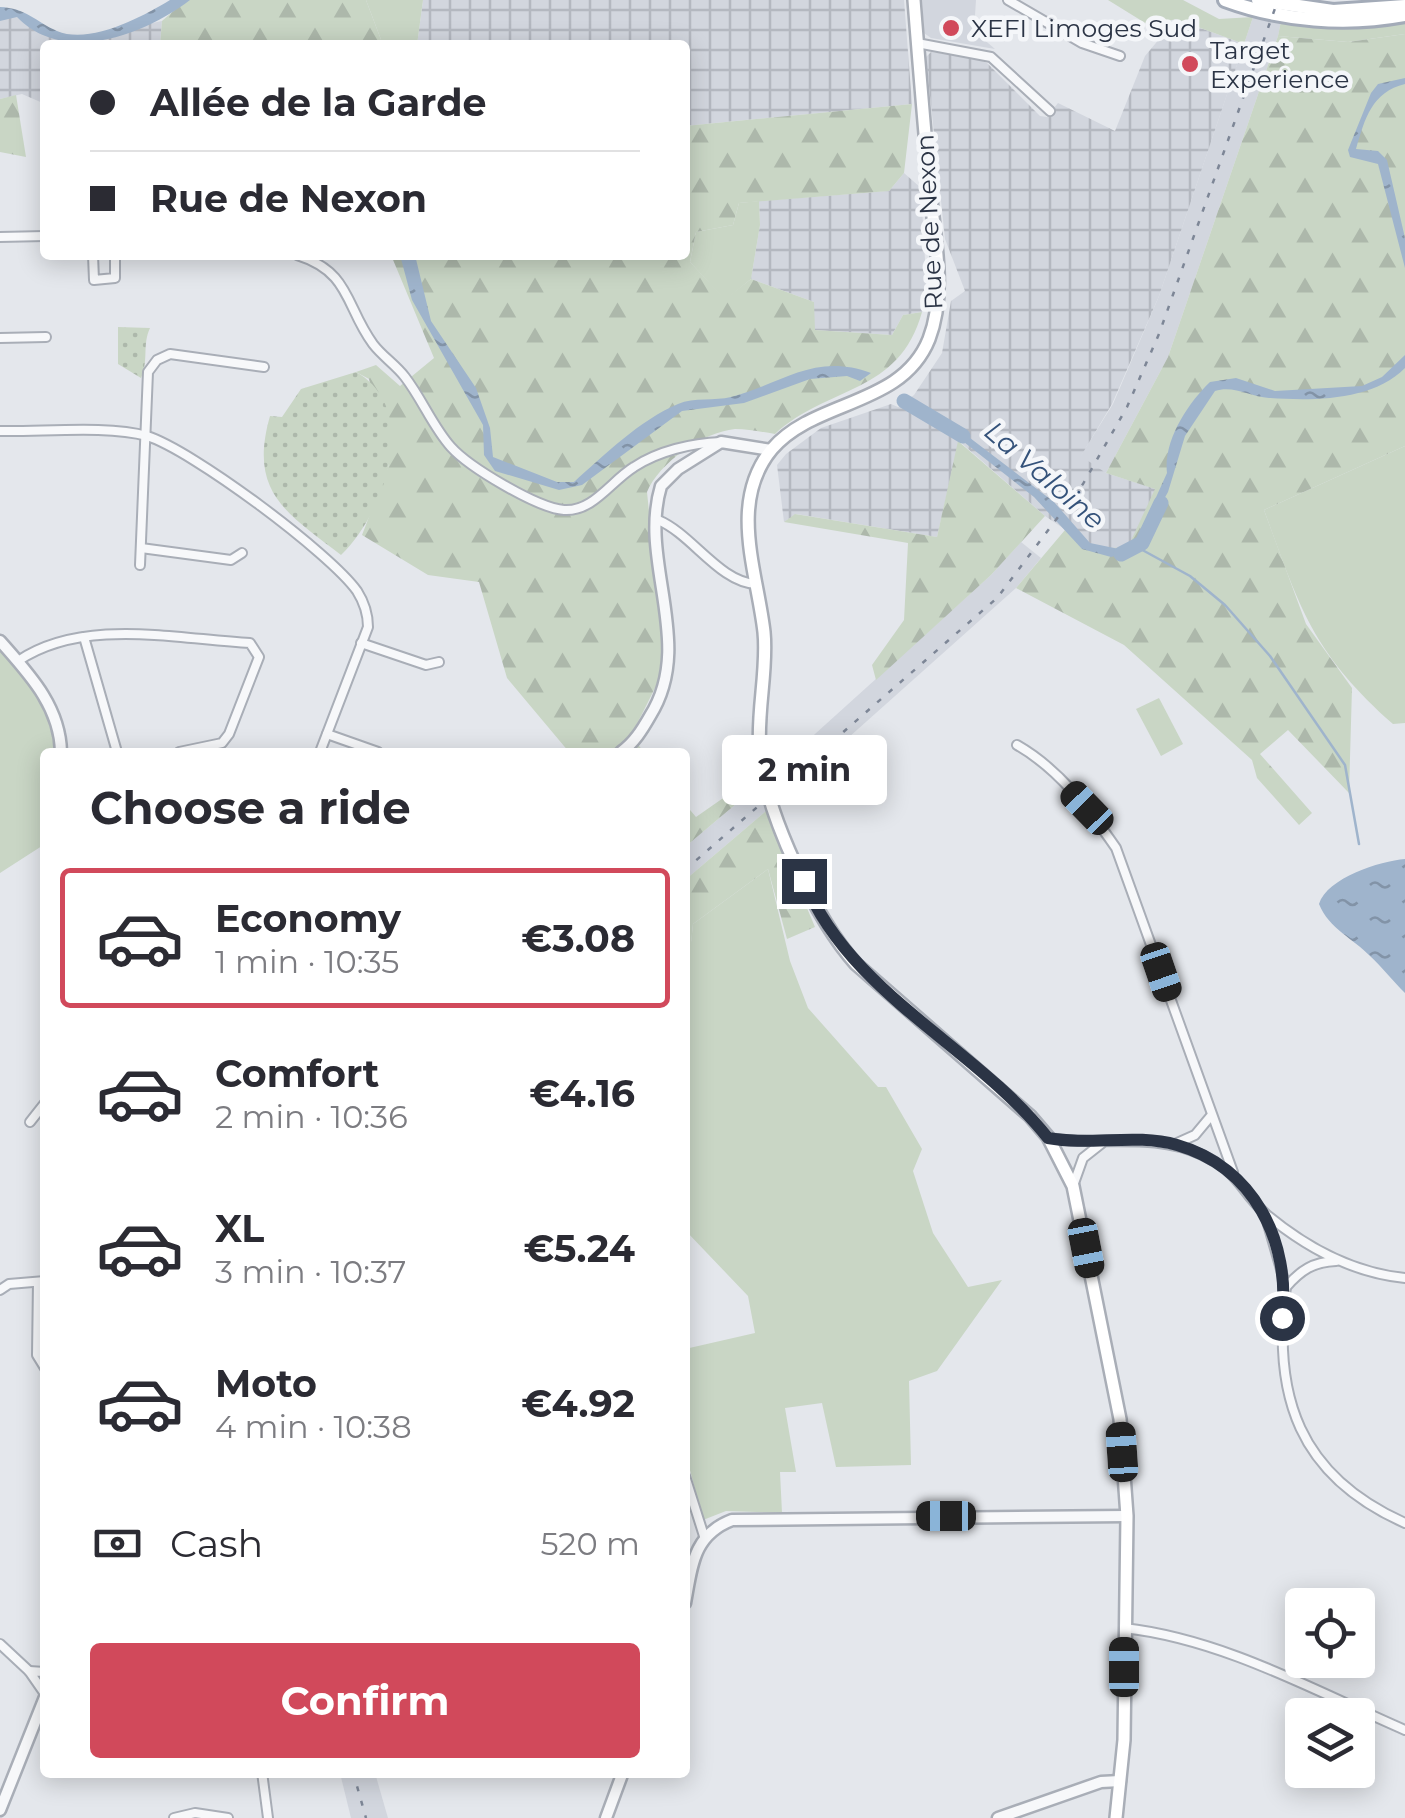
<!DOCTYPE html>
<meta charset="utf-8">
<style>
:root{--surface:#fff;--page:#f2f2f3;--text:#2b2b33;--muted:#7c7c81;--line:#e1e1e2;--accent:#d1495b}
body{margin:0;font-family:Montserrat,sans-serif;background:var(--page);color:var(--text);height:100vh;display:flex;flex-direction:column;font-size:38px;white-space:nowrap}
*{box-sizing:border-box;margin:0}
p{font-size:32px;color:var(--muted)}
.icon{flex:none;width:55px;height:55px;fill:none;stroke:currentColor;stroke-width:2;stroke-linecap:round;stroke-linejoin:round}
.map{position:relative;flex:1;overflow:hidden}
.side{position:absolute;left:40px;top:748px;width:650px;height:1030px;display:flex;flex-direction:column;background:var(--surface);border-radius:10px;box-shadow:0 5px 25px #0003}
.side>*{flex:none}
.guide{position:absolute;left:40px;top:40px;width:650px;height:220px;border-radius:10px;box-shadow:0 5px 25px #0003;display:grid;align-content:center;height:220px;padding:0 50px;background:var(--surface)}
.controls{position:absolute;left:1285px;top:1588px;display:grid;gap:20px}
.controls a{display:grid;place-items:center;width:90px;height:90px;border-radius:10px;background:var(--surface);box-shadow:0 5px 25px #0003;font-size:50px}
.end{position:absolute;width:45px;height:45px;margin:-22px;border:12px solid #2b3445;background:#fff;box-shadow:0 0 0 5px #fff}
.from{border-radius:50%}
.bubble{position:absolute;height:70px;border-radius:10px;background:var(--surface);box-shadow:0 5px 25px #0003;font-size:32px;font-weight:700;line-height:70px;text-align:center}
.car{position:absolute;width:30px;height:60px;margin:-30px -15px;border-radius:12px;box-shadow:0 0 8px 2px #0007;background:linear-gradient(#222 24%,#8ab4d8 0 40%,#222 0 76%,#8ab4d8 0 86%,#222 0)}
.guide b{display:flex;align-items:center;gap:35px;height:95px;font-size:38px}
.guide b+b{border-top:2px solid var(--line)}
.guide i{width:25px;height:25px;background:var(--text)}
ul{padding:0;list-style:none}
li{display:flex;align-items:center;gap:30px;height:140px;margin:0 20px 15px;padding:0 30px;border:5px solid transparent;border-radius:10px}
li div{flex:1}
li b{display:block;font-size:38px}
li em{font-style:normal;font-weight:700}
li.current{border-color:var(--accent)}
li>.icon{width:90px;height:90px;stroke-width:1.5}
h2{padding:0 50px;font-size:45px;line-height:120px}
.pay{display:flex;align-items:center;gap:25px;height:110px;padding:0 50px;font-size:38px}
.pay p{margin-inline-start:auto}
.action{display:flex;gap:20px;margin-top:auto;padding:20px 50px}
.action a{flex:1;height:115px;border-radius:10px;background:var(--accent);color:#fff;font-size:40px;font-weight:700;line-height:115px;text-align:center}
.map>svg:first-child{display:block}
.built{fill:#d2d6de}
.industrial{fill:url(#industrial-grid)}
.grass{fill:#c9d6c5}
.forest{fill:url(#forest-firs)}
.park{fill:url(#park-dots)}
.water{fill:url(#water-ripples)}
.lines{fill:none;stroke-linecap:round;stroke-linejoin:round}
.stream{stroke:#9fb4cc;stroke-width:2.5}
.river{stroke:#9fb4cc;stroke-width:15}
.minor-casing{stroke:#a9aeb7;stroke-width:12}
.tertiary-casing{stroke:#a9aeb7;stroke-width:15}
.secondary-casing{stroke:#a9aeb7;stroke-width:16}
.primary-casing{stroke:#a3abb8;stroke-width:18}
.minor{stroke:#f7f8fa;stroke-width:8}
.tertiary{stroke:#f7f8fa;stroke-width:10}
.secondary{stroke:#fff;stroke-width:11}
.primary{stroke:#fff;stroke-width:12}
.rail{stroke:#7d8696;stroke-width:2.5;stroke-dasharray:5 10;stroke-linecap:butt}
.route{stroke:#2b3445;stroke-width:12}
.poi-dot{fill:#d1495b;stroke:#f4f6f9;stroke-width:4}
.labels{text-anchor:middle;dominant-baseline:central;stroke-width:9;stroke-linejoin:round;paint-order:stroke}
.poi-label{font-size:25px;fill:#2b3445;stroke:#f4f6f9;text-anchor:start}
.street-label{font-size:25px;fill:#2b3445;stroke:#f4f6f9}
.water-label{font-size:28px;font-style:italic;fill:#34527a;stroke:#f4f6f9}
</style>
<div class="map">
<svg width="1405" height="1818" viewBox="0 0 1405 1818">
<defs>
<pattern id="industrial-grid" width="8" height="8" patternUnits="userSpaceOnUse" patternTransform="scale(2.5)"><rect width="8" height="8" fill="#d2d6de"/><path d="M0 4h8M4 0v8" fill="none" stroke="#b4b8c0"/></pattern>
<pattern id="forest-firs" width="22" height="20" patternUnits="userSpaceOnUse" patternTransform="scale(2.5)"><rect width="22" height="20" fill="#c9d6c5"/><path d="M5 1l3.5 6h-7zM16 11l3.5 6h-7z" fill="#adb8ab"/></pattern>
<pattern id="park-dots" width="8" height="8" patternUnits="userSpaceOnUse" patternTransform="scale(2.5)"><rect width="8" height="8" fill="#c9d6c5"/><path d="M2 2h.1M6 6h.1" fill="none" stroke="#adb8ab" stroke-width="1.8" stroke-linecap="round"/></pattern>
<pattern id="water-ripples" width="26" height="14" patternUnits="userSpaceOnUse" patternTransform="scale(2.5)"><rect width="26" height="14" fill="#9fb4cc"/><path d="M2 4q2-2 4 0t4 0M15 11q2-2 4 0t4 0" fill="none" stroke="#8293a7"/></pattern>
</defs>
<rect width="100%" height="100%" fill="#e4e7ec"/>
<!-- built -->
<g class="built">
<polygon points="922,0 976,0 974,31 995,49 931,38 924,33"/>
<polygon points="1253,17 1281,21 1278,36 1168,357 1106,473 1080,457 1113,404 1159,296"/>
<polygon points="1021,542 1041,558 1016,588 783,796 774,771 991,575"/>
<polygon points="755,788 766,811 685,880 685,847"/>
<polygon points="340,1773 375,1773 388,1818 351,1818"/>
</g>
<!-- industrial -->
<g class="industrial">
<polygon points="423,0 904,0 912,104 685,126 685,45 417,45"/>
<polygon points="19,15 71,40 162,21 160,45 45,45 45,104 22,94 0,99 0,17"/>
<polygon points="1176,19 1244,44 1159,296 1112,404 1081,456 1106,473 1156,489 1128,548 1094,549 1045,516 959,441 937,537 796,514 784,522 777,465 786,454 821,428 891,404 898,407 914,395 942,353 951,301 965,291 945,239 926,57 931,52 973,57 987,63 1040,116 1047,117 1058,103 1115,131 1145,56"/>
<polygon points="904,173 921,188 927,296 922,312 903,315 892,335 814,330 814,302 751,279 760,225 759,201 889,191"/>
</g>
<!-- grass -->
<g class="grass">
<polygon points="366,0 423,0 417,45 383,45"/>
<polygon points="1108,0 1183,0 1219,19 1253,17 1244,44 1176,19 1150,26"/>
<polygon points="1405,20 1405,34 1348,42 1278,36 1281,21 1352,26"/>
<polygon points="759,201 760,225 751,279 725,300 690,262 696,232 733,225 739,203"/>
<path d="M1405,446V723L1393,724C1312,652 1300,608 1264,510Z"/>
<path d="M0,646C26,679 56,708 56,752H45V844L0,873Z"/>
<polygon points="1159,698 1183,744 1161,756 1136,709"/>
<polygon points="768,869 790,961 808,1008 878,1087 886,1087 922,1149 913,1171 933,1233 968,1287 1002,1280 937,1371 909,1381 911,1465 836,1467 822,1403 785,1408 796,1472 780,1472 782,1513 726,1511 703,1520 685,1451 685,1349 755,1333 748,1296 685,1230 685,944 691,943 693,924"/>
</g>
<!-- forest -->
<g class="forest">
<polygon points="186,0 366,0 383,45 160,45 162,21"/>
<polygon points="1405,34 1405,446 1264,510 1306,624 1352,688 1349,793 1288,730 1260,754 1312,813 1299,825 1257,778 1252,760 1124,645 1016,588 1065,530 1094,549 1128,547 1155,489 1106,473 1168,357 1278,36 1348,42"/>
<polygon points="16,95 26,157 0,152 0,99"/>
<path d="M912,104L904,173L889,191L739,203L733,225L696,232L690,262L725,299L751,279L814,302L815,330L892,335L903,315L922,312C899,395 828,385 775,434C762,432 748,429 735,429C703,432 659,463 647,492L665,668L631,736L644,752H569L507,678L479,582L428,575L362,535L389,465L369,379L356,372L376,365L400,386L434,358L391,255H685V126Z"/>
<polygon points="958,441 1045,516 991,575 876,680 872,665 904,620 908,543 784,522 795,514 937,537"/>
<polygon points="749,780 755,788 685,847 685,804 696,817"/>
<polygon points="766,811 815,927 787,939 768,869 693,924 691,944 685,944 685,880"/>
</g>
<!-- park -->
<g class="park">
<path d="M118,327L150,328C142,345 149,360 141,378L118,364Z"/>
<path d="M356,372C422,409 384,514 341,555C287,513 248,493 270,416L282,417L301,389Z"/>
</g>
<!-- water -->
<g class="water">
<path d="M170,0H190C143,36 63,65 17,17L0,21V7C26,8 35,21 57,31C90,45 142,17 170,0Z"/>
<path d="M1405,78V84C1372,92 1365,118 1356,149L1378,151L1387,160L1405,238V268L1378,164L1350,157L1348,150L1371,93L1378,84Z"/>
<path d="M400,255H415L431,321L476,388L490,428L493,457L557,482H574C604,455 640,420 678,404C694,397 715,401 731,397C782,384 814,352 871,373L860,381L847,376L810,379L744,403L682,411L582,485L559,490L495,471L484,455L483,425L412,300Z"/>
<path d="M1405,355V368C1373,401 1313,401 1269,398C1250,397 1234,385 1215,391L1185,436L1168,492L1135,551L1111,557L1082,549L1034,497L946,428L949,422L1054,502L1090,543L1119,549L1138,537L1167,473C1163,441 1188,403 1210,382L1236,378L1275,391L1362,386L1382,377Z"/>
<path d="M1405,859V993C1393,981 1382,967 1370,956C1354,939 1329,929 1319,904C1327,878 1380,861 1405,859Z"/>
</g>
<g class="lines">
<!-- stream -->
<polyline class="stream" points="1135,546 1190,576 1225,605 1270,656 1345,765 1359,844"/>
<!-- river -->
<g class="river">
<polyline points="904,401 963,436"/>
<polyline points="1121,554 1142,543 1161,503"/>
</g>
<defs>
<g id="minor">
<polyline points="1008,0 1082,43 1120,56"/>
<polyline points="917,43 991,57 1050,111"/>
<polyline points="0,237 45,236"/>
<polyline points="93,255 94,280 115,278 115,255"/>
<path d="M297,255C351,272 345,306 373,344C382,356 396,365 405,377C422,399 433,427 451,447C469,467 537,508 564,510C593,512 611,481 634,467C658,451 692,443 721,442"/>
<polyline points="0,338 46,337"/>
<path d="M0,431C42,432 108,425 147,436C192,450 330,553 357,591C364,602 368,614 368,627L320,752"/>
<path d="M658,520C692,534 719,582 756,584"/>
<polyline points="141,548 231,560 242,553"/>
<polyline points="140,565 148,372 157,360 170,354 264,367"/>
<polyline points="84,637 117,752"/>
<polyline points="361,643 426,665 439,662"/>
<path d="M18,661C83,617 176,639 250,643L259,657L229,734L222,743L179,752"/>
<polyline points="327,734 378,752"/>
<path d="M1017,745C1059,769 1089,809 1116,848L1233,1172"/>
<polyline points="30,1122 45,1103"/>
<path d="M1049,1138C1101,1147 1151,1132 1200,1154C1242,1173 1239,1191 1267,1215C1307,1248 1354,1273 1405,1278"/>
<polyline points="1175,1144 1195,1135 1210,1117"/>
<polyline points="1073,1186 1083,1158 1102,1143"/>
<path d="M1265,1214L1286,1287C1301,1270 1313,1262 1336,1261"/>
<polyline points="38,1282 37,1355 45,1368"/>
<path d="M1286,1287C1272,1396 1299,1476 1405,1523"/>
<polyline points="0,1290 9,1284 45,1281"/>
<polyline points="685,1476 704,1536"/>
<path d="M1124,1628C1223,1639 1315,1691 1405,1730"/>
<polyline points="0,1644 29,1671"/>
<polyline points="45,1672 29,1671 45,1694"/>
<polyline points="262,1772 268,1818"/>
<polyline points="174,1818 195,1813 228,1818"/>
</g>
<g id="tertiary">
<path d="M0,641C29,674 60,706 61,752"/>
<path d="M621,752C634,743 642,730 650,716C696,643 638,562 661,486L678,469L721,442L771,450"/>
<path d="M685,1603C692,1566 693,1535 732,1520L1127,1516"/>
<polyline points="0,1810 45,1697"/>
<polyline points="606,1818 623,1772"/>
<polyline points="998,1818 1101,1782 1120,1781"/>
</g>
<path id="secondary" d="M914,0C919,63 924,126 930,189C934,236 947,293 929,339C902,407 815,399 772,449C728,502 757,571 764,632C768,671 756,713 760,753C766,813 816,920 856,964L1030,1116L1048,1137L1073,1186L1120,1419L1127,1516L1124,1740L1116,1818"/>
<g id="primary">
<path d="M1225,0C1282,21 1346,26 1405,15"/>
<polyline points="1258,0 1333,11 1405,6"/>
</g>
</defs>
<!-- minor casing -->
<use href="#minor" class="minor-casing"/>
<!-- tertiary casing -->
<use href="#tertiary" class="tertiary-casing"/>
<!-- secondary casing -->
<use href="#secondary" class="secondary-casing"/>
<!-- primary casing -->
<use href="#primary" class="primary-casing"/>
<!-- minor -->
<use href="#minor" class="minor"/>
<!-- tertiary -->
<use href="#tertiary" class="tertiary"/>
<!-- secondary -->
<use href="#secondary" class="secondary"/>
<!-- primary -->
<use href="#primary" class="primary"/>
<!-- rail -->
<g class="rail">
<polyline points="685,870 997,598 1083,484 1127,407 1159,334 1278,0"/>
<polyline points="353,1772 366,1818"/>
</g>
</g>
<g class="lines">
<!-- route -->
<path class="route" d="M804,881C850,994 974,1045 1048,1138C1091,1146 1135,1133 1177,1145C1254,1167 1291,1242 1282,1318"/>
</g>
<!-- markers -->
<g class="poi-dot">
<circle cx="951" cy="28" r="10"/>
<circle cx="1190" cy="64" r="10"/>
</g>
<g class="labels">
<!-- poi labels -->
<g class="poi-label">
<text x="971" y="28">XEFI Limoges Sud</text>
<text x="1210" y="50">Target<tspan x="1210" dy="29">Experience</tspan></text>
</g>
<!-- street labels -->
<g class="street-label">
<text transform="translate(929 222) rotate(-93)">Rue de Nexon</text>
</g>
<!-- water labels -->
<g class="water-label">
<text transform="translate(1045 475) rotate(41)">La Valoine</text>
</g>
</g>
</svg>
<div class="controls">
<a><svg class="icon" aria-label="locate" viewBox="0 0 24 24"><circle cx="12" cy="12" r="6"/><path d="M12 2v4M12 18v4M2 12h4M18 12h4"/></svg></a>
<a><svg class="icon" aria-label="layers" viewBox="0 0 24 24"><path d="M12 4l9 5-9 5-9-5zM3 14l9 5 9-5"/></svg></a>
</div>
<i class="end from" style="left:1282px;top:1318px"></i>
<i class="end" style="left:804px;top:881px"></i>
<div class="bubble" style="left:722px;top:735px;width:165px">2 min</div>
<i class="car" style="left:1087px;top:808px;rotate:316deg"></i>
<i class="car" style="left:1161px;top:972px;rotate:161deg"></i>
<i class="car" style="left:1086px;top:1248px;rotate:169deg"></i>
<i class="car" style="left:1122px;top:1452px;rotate:356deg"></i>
<i class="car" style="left:946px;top:1516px;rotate:270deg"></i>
<i class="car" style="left:1124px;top:1667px;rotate:0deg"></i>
<div class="guide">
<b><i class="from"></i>Allée de la Garde</b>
<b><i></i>Rue de Nexon</b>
</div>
<section class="side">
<h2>Choose a ride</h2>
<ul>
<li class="current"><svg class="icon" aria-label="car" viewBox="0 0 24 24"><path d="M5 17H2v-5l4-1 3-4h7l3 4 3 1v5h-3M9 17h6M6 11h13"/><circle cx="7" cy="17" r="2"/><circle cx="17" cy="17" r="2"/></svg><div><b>Economy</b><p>1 min · 10:35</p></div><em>€3.08</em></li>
<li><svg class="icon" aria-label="car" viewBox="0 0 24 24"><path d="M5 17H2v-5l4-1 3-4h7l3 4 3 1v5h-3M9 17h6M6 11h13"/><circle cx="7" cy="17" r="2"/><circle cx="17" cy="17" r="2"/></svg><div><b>Comfort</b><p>2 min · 10:36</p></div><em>€4.16</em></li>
<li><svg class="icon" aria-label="car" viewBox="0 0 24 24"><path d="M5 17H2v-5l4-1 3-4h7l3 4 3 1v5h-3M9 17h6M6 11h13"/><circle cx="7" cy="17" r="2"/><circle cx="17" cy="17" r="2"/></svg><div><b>XL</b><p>3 min · 10:37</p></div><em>€5.24</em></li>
<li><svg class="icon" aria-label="car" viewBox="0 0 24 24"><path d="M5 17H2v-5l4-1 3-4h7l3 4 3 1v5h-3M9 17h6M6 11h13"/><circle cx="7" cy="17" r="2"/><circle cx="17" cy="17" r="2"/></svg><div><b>Moto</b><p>4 min · 10:38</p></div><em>€4.92</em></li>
</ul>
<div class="pay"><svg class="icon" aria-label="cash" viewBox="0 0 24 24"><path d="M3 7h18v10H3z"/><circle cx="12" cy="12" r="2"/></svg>Cash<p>520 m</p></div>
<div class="action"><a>Confirm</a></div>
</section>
</div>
